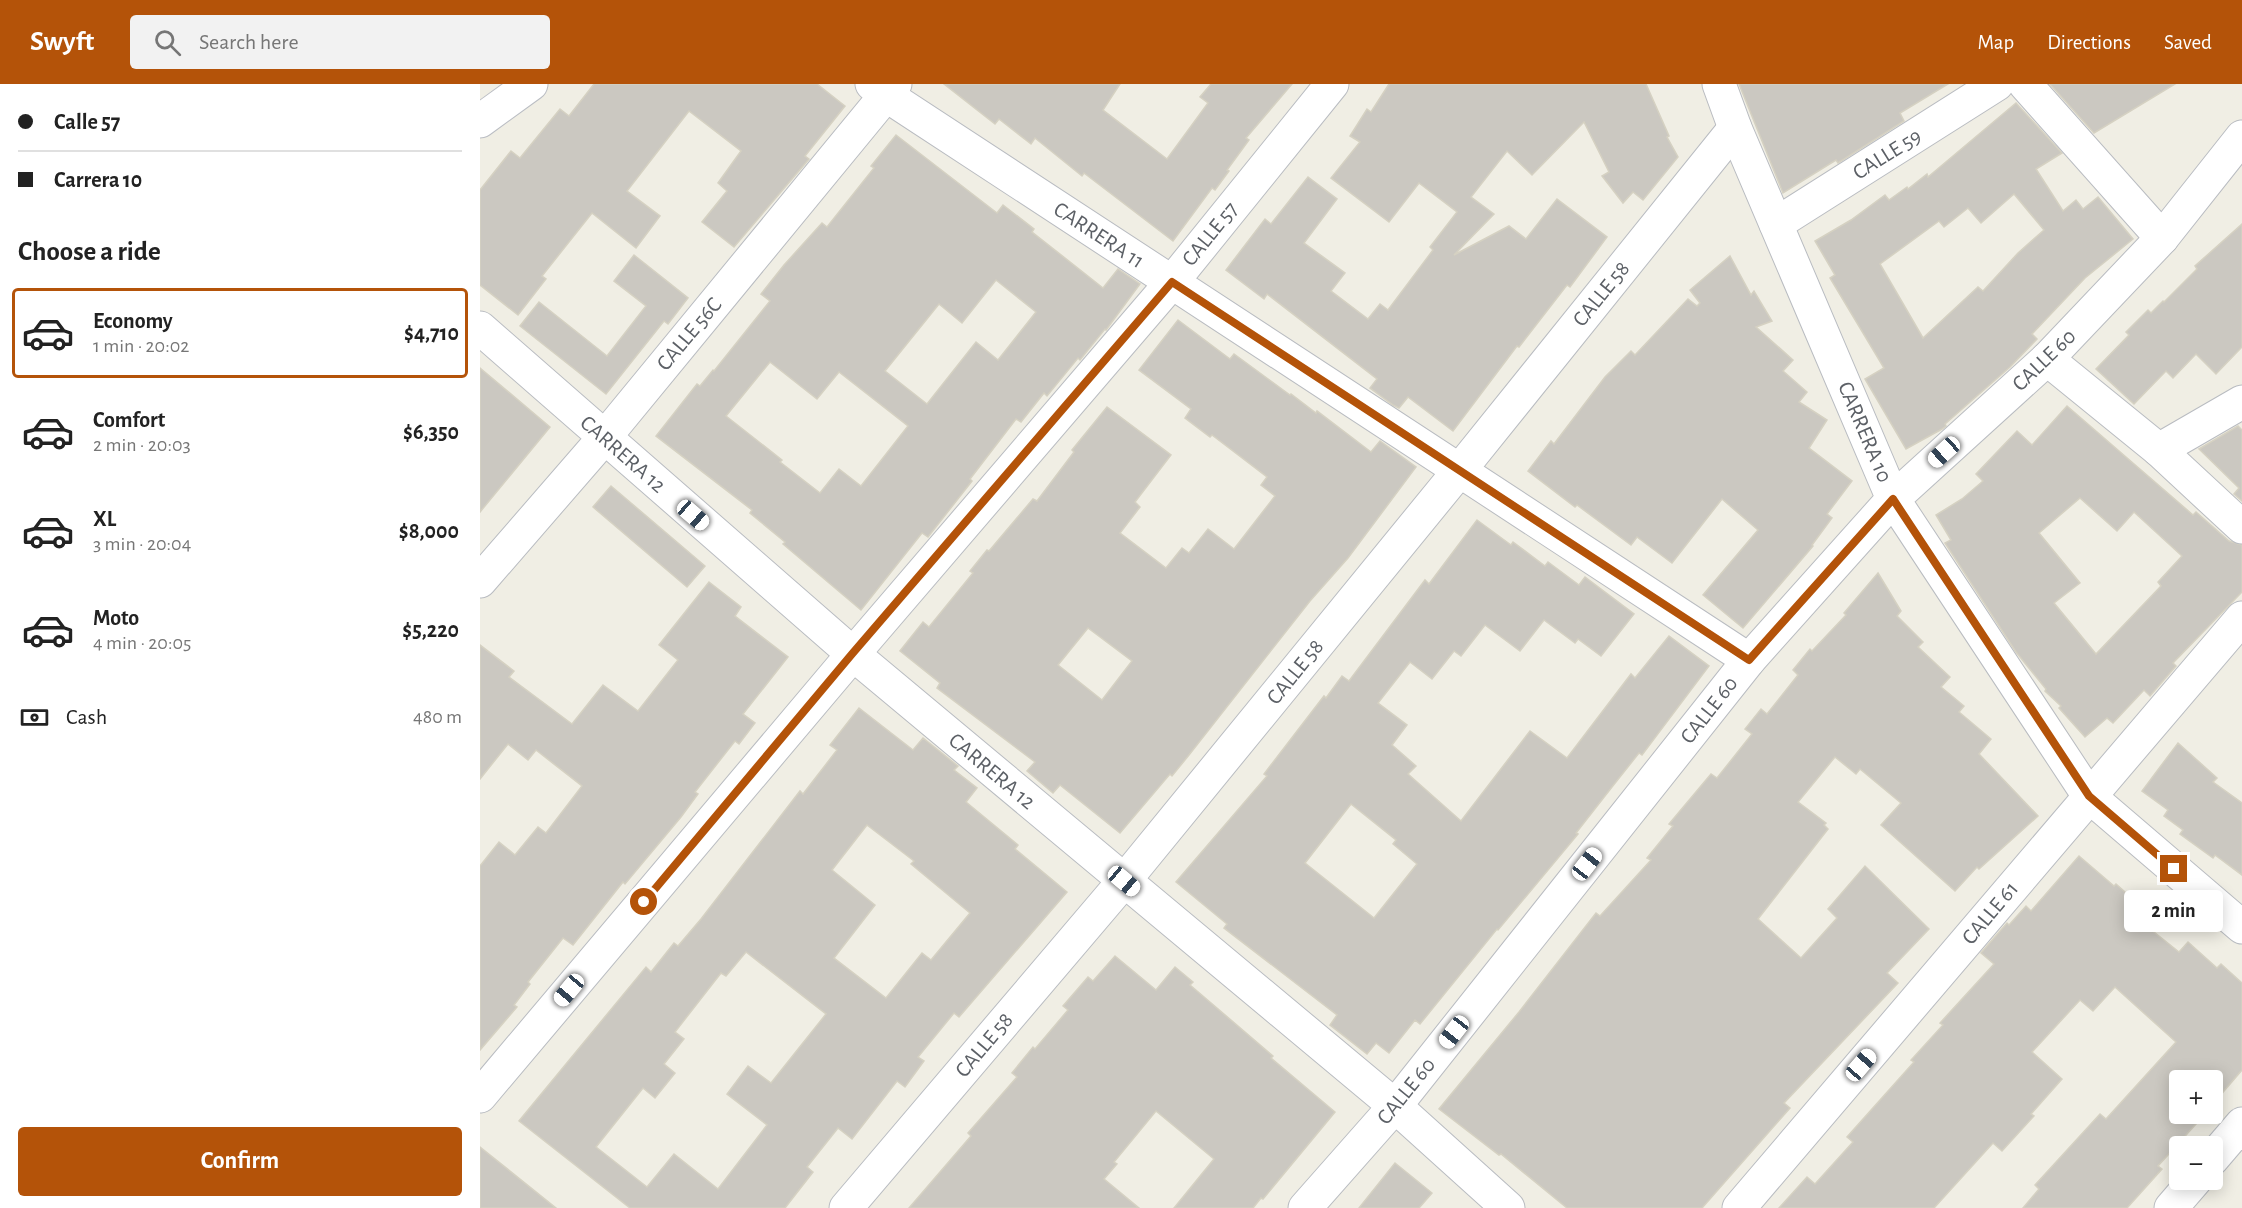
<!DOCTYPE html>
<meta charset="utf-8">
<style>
:root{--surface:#fff;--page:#f2f2f2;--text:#222;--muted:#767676;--line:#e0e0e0;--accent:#b45309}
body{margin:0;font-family:"Alegreya Sans",sans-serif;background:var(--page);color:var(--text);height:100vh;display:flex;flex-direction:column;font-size:22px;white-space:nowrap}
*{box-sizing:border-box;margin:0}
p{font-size:20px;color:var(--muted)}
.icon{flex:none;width:33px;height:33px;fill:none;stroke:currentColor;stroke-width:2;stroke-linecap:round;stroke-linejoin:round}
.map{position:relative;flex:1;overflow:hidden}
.panel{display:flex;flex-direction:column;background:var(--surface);width:480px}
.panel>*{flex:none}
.top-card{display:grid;align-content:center;height:132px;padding:0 18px;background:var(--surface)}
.tools{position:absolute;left:1689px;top:986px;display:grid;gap:12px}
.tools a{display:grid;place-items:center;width:54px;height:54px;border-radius:6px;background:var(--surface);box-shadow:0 3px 15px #0003;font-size:30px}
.end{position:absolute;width:27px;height:27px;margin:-14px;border:8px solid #b45309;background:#fff;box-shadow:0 0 0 3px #fff}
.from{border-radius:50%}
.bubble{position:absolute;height:42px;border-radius:6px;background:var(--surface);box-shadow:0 3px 15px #0003;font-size:20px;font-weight:700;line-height:42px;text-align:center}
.car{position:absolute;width:18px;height:36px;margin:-18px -9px;border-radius:8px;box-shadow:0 0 4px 2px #0007;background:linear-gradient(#fff 24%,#345 0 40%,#fff 0 76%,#345 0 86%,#fff 0)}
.top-card b{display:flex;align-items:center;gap:21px;height:57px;font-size:22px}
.top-card b+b{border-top:2px solid var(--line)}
.top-card i{width:15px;height:15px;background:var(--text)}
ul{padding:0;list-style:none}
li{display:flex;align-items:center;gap:18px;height:90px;margin:0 12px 9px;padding:0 6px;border:3px solid transparent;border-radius:6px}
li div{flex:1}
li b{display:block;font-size:22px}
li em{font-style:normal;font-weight:700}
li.current{border-color:var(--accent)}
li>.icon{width:54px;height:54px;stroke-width:1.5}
h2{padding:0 18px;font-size:27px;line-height:72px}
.pay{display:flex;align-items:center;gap:15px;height:66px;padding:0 18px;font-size:22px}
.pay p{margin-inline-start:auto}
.button{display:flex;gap:12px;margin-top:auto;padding:12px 18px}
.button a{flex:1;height:69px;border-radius:6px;background:var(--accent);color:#fff;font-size:24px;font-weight:700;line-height:69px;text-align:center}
header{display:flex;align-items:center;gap:36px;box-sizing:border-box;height:84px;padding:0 30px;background:var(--accent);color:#fff}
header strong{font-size:28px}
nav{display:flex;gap:33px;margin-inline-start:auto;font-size:21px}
.search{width:420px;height:54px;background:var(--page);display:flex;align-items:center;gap:15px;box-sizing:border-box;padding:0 21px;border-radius:6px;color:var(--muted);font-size:22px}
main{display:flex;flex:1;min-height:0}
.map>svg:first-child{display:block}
.building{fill:#cbc8c1;stroke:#d5d1c2;stroke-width:1.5;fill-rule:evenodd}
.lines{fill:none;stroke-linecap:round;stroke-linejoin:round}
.minor-casing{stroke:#b9bcc1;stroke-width:35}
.tertiary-casing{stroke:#b9bcc1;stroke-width:35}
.secondary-casing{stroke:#babdc3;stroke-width:35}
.minor{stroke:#fff;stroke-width:33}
.tertiary{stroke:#fff;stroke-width:33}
.secondary{stroke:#fff;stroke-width:33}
.route{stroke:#b45309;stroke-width:8}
.labels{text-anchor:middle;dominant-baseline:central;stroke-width:6;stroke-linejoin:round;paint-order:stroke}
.street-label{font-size:22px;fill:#5c6066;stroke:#fff}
</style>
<header>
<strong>Swyft</strong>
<div class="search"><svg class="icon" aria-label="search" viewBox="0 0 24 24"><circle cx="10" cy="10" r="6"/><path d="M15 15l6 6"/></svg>Search here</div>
<nav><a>Map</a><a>Directions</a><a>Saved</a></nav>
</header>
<main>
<section class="panel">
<div class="top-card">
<b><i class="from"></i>Calle 57</b>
<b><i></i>Carrera 10</b>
</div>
<h2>Choose a ride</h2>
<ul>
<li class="current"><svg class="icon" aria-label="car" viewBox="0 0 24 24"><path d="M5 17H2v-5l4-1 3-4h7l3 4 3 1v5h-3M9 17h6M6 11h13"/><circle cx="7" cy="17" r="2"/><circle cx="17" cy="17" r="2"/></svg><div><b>Economy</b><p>1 min · 20:02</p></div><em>$4,710</em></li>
<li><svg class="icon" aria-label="car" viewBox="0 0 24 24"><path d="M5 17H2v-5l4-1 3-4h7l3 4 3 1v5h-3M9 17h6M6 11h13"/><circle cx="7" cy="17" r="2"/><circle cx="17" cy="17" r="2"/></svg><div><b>Comfort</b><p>2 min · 20:03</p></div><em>$6,350</em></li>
<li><svg class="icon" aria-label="car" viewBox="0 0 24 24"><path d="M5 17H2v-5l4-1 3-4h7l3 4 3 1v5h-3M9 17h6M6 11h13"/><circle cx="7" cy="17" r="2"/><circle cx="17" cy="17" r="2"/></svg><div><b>XL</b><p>3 min · 20:04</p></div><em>$8,000</em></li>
<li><svg class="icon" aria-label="car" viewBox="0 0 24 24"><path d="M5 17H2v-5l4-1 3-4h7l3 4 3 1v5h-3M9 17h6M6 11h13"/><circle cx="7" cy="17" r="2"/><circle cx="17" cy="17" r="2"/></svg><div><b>Moto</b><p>4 min · 20:05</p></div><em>$5,220</em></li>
</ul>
<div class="pay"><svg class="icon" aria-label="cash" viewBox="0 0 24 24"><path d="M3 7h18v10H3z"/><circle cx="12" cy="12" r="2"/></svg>Cash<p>480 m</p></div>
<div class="button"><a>Confirm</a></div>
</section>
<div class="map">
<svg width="1762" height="1124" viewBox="0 0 1762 1124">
<rect width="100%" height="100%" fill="#f0eee4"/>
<!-- building -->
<g class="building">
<polygon points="114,0 337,0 365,22 325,72 329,75 254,163 222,138 247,107 238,99 261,67 209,27 147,107 180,132 156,164 112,129 62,192 66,195 38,231 0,201 0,106 31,67 40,74 80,25 89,32"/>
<polygon points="464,0 640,0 623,26 687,75 728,19 720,13 731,0 812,0 766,54 769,56 747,86 749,87 735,106 732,104 693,157 604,89 602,92 555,54 551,60 519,35 515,40"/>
<polygon points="909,0 1166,0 1189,52 1187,53 1198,73 1163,116 1153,108 1143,119 1122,92 1129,88 1104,38 1052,91 1027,67 991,113 1014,130 974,171 1029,142 1046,155 1077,115 1127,153 1090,203 1087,201 1039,263 1037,262 973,347 928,313 919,324 913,321 890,304 897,295 787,210 784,215 746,186 785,135 791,140 828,93 857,115 824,159 865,189 851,207 888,235 900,220 908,226 953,166 950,163 977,128 939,99 909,138 851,94 880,58 870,52 887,25 891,28"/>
<polygon points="1259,0 1468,0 1420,29 1424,37 1358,79 1356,76 1303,109"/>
<polygon points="1570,0 1695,0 1614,49"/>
<path d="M1536,19L1582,69L1556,85L1583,127L1596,116L1603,125L1618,113L1653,155L1605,194L1552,250L1557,255L1530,283L1465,340L1466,342L1462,345L1426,365L1385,295L1404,284L1350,194L1355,191L1335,157L1371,136L1405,111L1409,116L1427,103L1428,105L1447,90L1448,93ZM1534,110L1564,146L1538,169L1503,207L1498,203L1443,254L1400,180L1459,137L1464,143L1488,124L1501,139Z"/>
<path d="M416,51L517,129L523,121L554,145L552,148L623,204L638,185L660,200L626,246L625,245L600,276L598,274L567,312L564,309L541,338L536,335L490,395L492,397L448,453L442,449L381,526L303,460L305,458L270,429L272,426L176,352L217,300L220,302L233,286L234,287L290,217L281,210L304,181L342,139L347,143L394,84L391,82ZM516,196L556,228L518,276L496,258L447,320L405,287L459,220L482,239ZM290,278L337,315L359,288L428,342L381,402L359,385L340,409L300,378L302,376L246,332Z"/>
<polygon points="1762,140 1762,263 1736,290 1716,270 1693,294 1686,287 1654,320 1616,285 1649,251 1646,248 1668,226 1671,229 1683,217 1684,218 1717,185 1715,182"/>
<polygon points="154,171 208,214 188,240 184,237 126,310 40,242 59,218 127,272 166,222 134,197"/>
<polygon points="1250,172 1271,211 1274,207 1292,237 1276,243 1313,276 1303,287 1327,308 1319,318 1347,336 1329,364 1372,397 1347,430 1352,434 1332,461 1333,462 1263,544 1223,511 1278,446 1242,415 1192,479 1157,453 1151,461 1097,421 1095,423 1048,387 1071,357 1074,360 1125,293 1151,267 1155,271 1208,215 1217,222 1220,219 1210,206"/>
<path d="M698,236L750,275L754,270L810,311L811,310L836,329L837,327L891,368L900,357L936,383L868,474L830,517L709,671L692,692L690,690L640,749L580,701L573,709L547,687L555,678L457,604L460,599L420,567L443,538L449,543L493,489L490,487L507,466L509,467L553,415L557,417L594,368L592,366L627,323L691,371L655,418L660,423L640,449L686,484L702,464L709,469L728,445L754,465L795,412L781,401L787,393L732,351L730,353L705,334L711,325L659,286ZM608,544L652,577L622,616L578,581Z"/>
<polygon points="0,284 70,343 0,428"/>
<path d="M1587,322L1713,431L1716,428L1749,457L1762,461V508L1693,579L1696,582L1670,612L1664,606L1633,639L1627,634L1605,653L1579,624L1581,622L1565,607L1566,605L1536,568L1465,459L1471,456L1456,431L1482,415L1503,397L1496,390L1537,347L1552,361ZM1600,414L1637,447L1654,428L1702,472L1678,498L1681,502L1616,570L1574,519L1600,499L1559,449Z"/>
<polygon points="1758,342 1762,346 1762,417 1754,410 1759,404 1719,365"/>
<polygon points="131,402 225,482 207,503 113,423"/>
<path d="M997,436L1031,461L1033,458L1065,482L1068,478L1099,501L1105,493L1154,530L1121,572L1098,555L1095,559L1064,536L1040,567L1005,541L981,572L974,567L952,595L930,578L898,619L927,641L912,661L936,682L928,690L981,737L1050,647L1087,674L1151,590L1155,594L1189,552L1229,582L1162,671L1159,669L1132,703L1096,749L1098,750L1018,846L1017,845L940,940L935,936L909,969L896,959L887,970L850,941L857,931L744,844L747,840L696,798L787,692L784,690L844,612L846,614L862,592L869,597L945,496L949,500ZM871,720L916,756L913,760L937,780L894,834L825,779Z"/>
<polygon points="1398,489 1421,527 1417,532 1443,558 1438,563 1470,593 1461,603 1484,622 1479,628 1511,655 1499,670 1558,732 1499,785 1497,783 1475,807 1401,741 1421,719 1380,685 1376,690 1355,673 1318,718 1346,739 1344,741 1348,745 1278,835 1321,874 1357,834 1348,825 1385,782 1449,845 1407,889 1418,899 1304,1019 1310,1024 1222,1124 1087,1124 1021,1070 1019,1071 959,1025 1039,928 1116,829 1120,832 1171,776 1167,774 1193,742 1189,740 1231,690 1237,694 1272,650 1265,645 1281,625 1287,630 1318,591 1313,586 1330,565 1332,567 1366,531 1364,529"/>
<polygon points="229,498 261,523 255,532 308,573 263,630 275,639 259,660 255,657 215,708 218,710 201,733 145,800 143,798 93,861 83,854 48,898 50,900 34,921 37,923 0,966 0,782 19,758 35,771 58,743 66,749 102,702 56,666 48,676 28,660 0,695 0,561 34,587 29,593 92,640 123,601 158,627 198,576 179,561"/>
<path d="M379,624L433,666L443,654L478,682L474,686L497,704L486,718L538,761L535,765L587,808L479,933L474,929L438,973L444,977L425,1003L417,997L372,1055L358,1044L327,1083L333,1088L305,1124H150L39,1037L166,883L171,888L194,859L198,862L221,835L320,707L323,710L357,666L350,661ZM387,741L434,777L431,780L490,829L451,876L442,869L406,914L354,874L395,821L352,786ZM266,868L346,930L291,999L268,982L247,1010L287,1041L238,1105L194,1070L167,1103L116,1063L163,1004L175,1014L195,989L184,980L204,955L195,948L241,889L246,892Z"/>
<polygon points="1698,659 1737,694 1733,698 1762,719 1762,791 1735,771 1733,774 1700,750 1703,746 1684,732 1688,726 1662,707"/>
<polygon points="1599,772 1634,802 1636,800 1662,823 1654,832 1699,868 1708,858 1737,884 1741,880 1762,899 1762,986 1732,1021 1732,996 1700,996 1700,1029 1726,1029 1678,1082 1682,1085 1647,1124 1543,1124 1559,1105 1555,1101 1620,1030 1626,1035 1696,958 1635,903 1613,927 1600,916 1552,968 1582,995 1551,1030 1554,1032 1522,1067 1513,1059 1454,1124 1299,1124 1327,1093 1335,1100 1373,1058 1367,1053 1434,978 1431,976 1463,941 1460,939 1514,880 1501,869 1527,839 1529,841 1546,822 1551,827"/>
<polygon points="635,872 676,906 695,883 713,898 710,901 793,972 791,974 855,1028 783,1115 781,1114 773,1124 694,1124 734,1075 676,1027 634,1078 637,1080 624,1095 659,1124 429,1124 491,1052 488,1049 537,993 532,989 553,963 555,965 588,926 583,922 608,893 613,897"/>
<polygon points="0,1063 76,1124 0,1124"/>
<polygon points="915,1079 952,1109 939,1124 879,1124"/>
</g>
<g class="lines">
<defs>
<g id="minor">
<polyline points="392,0 406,11 1269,576"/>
<polyline points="1545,0 1682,154"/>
<polyline points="1762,53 1682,154 1567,275 1413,415 1609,712 1762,843"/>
<polyline points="1296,140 1517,0"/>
<polyline points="0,244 373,570 915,1022 1028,1124"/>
<polyline points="1567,275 1679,366 1762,443"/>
<polyline points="1679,366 1762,318"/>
<polyline points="0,497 124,354 415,0"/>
<polyline points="0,1012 373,570 692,198 852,0"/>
<polyline points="1732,1075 1762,1040"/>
<polyline points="366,1124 644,797 979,387 1255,44"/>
<polyline points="1259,1124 1762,534"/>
<polyline points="1691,1124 1716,1095"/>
</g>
<polyline id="tertiary" points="825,1124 915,1022 1269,576 1413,415 1255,44 1239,0"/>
<polyline id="secondary" points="0,37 51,0"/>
</defs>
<!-- minor casing -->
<use href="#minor" class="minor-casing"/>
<!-- tertiary casing -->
<use href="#tertiary" class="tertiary-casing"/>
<!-- secondary casing -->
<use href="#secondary" class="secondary-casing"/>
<!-- minor -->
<use href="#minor" class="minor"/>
<!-- tertiary -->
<use href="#tertiary" class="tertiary"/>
<!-- secondary -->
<use href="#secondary" class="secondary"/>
</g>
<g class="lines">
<!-- route -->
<polyline class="route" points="164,818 372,570 692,198 1269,576 1413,415 1609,712 1694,785"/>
</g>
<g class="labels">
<!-- street labels -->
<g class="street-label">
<text transform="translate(1407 70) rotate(-32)">CALLE 59</text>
<text transform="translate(730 150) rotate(-51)">CALLE 57</text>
<text transform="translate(619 151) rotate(33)">CARRERA 11</text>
<text transform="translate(1121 210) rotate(-51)">CALLE 58</text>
<text transform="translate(209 250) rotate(-50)">CALLE 56C</text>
<text transform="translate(1564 276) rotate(-44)">CALLE 60</text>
<text transform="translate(1385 348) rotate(67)">CARRERA 10</text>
<text transform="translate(143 370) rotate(41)">CARRERA 12</text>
<text transform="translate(815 588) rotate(-51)">CALLE 58</text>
<text transform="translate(1229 626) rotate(-52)">CALLE 60</text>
<text transform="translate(512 687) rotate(40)">CARRERA 12</text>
<text transform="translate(1510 829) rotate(-50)">CALLE 61</text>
<text transform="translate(504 961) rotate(-50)">CALLE 58</text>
<text transform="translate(926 1007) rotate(-51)">CALLE 60</text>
</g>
</g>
</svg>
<div class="tools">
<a>+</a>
<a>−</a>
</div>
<i class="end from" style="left:164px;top:818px"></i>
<i class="end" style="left:1694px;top:785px"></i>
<div class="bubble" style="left:1644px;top:806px;width:99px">2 min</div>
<i class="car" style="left:1464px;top:368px;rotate:228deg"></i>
<i class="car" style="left:213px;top:431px;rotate:131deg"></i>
<i class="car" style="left:1107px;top:780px;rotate:38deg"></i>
<i class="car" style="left:644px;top:797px;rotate:130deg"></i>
<i class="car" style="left:89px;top:906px;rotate:220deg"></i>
<i class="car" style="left:974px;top:948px;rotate:218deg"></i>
<i class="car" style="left:1381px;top:981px;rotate:41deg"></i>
</div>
</main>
